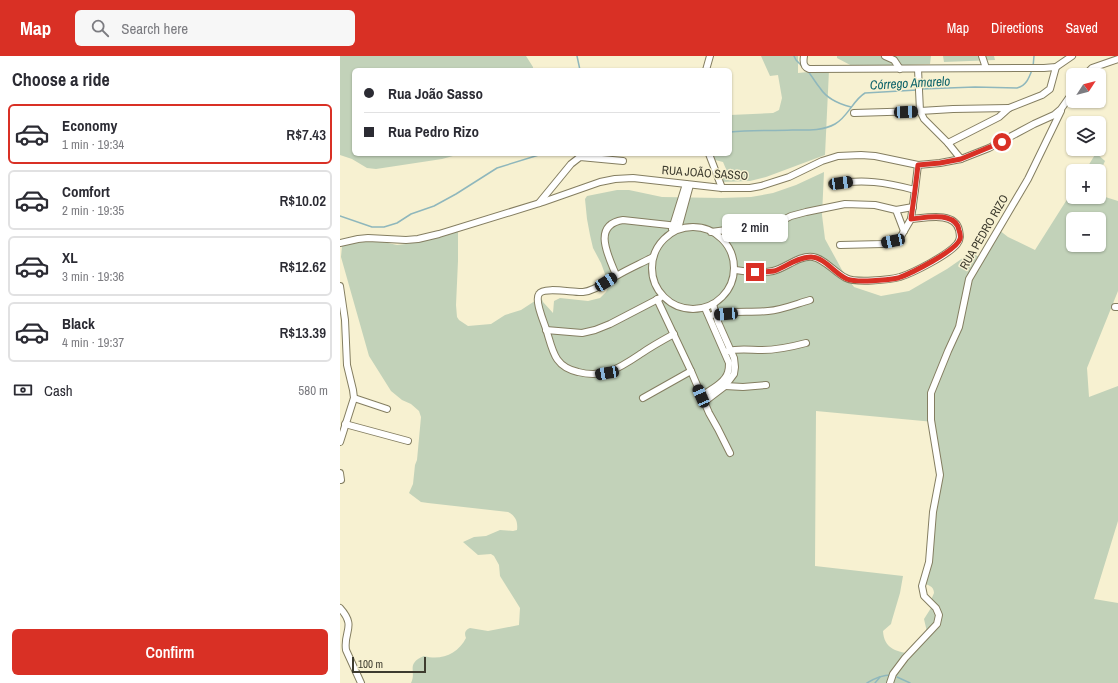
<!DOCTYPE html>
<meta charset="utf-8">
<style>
:root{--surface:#fff;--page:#f7f7f7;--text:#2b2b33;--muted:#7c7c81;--line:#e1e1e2;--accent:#d93025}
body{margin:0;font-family:"Archivo Narrow",sans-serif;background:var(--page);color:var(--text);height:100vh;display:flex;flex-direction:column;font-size:15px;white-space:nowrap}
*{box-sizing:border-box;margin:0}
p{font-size:13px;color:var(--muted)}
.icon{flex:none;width:22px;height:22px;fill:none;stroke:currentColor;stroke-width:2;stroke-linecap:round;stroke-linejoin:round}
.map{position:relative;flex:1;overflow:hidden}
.sheet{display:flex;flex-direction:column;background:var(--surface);width:340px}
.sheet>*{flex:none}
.banner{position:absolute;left:12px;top:12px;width:380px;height:88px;border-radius:6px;box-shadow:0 1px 3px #0004;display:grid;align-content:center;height:88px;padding:0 12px;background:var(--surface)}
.needle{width:26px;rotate:54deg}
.controls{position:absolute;left:726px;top:12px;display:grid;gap:8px}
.controls a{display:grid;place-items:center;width:40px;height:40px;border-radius:6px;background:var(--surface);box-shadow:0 1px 3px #0004;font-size:20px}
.scale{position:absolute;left:12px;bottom:10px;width:74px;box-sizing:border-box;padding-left:4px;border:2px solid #3e3c2f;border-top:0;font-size:11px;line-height:14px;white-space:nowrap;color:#3e3c2f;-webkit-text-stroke:3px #f7f1d1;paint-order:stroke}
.end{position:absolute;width:18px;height:18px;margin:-9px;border:5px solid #d93025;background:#fff;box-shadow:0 0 0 2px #fff}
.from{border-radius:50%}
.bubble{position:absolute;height:28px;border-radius:6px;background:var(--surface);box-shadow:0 1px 3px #0004;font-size:13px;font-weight:600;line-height:28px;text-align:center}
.car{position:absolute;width:12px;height:24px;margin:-12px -6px;border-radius:5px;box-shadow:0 0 3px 1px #0007;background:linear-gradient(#222 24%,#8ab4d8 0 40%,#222 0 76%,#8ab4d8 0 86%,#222 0)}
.banner b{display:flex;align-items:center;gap:14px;height:38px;font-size:15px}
.banner b+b{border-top:1px solid var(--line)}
.banner i{width:10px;height:10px;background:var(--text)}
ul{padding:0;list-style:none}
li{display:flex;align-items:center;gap:12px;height:60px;margin:0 8px 6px;padding:0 4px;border:2px solid var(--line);border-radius:6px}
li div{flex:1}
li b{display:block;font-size:15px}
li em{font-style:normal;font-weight:600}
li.selected{border-color:var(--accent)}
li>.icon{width:36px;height:36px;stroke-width:1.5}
h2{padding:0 12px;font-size:18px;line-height:48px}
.pay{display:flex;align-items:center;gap:10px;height:44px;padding:0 12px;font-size:15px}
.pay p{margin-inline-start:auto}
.primary-button{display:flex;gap:8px;margin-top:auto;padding:8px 12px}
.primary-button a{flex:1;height:46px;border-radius:6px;background:var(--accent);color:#fff;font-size:16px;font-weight:600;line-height:46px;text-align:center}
header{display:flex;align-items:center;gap:24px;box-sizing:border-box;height:56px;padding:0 20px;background:var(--accent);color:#fff}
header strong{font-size:19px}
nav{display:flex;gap:22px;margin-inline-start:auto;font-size:14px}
.search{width:280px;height:36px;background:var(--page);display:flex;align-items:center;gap:10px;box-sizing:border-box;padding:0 14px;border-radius:6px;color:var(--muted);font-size:15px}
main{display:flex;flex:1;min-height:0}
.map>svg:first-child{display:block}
.green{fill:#c2d2b9;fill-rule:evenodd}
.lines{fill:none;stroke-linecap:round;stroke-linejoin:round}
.stream{stroke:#8fb7bc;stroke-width:1.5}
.minor-casing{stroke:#847e61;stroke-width:8}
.minor{stroke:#fff;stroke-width:6}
.route{stroke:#d93025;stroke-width:5}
.labels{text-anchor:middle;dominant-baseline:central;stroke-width:3;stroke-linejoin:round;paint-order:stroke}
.street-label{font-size:12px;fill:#3e3c2f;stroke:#f7f1d1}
.water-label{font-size:13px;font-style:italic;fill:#0e636a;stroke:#f7f1d1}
</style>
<header>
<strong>Map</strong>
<div class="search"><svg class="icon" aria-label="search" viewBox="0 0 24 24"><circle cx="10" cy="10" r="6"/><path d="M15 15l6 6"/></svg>Search here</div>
<nav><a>Map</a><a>Directions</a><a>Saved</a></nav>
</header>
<main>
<section class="sheet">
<h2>Choose a ride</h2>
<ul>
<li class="selected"><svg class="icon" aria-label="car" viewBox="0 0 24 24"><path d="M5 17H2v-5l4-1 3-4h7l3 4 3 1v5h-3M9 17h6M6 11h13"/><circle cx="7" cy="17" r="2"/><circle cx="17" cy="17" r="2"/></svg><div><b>Economy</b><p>1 min · 19:34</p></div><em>R$7.43</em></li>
<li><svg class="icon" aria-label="car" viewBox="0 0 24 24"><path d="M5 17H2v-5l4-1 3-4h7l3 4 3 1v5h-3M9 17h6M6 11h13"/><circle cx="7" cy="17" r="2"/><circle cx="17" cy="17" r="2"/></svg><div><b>Comfort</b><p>2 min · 19:35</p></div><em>R$10.02</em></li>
<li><svg class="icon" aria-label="car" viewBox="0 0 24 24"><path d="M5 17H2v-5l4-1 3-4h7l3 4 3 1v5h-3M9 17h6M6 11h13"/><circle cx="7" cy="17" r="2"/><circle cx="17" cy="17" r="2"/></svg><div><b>XL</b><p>3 min · 19:36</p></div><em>R$12.62</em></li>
<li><svg class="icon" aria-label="car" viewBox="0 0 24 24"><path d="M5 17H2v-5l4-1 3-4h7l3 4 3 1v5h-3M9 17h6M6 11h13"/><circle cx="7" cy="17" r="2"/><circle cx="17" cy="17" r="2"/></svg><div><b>Black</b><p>4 min · 19:37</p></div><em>R$13.39</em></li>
</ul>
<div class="pay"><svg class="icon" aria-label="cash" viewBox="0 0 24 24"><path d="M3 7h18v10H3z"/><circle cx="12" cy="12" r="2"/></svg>Cash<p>580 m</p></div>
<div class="primary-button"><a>Confirm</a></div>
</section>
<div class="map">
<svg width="778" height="627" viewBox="0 0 778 627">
<rect width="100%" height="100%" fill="#f7f1d1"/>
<!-- green -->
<g class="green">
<polygon points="0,0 186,0 193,11 193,14 14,14 14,98 116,98 113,100 102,103 36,113 27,112 12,103 0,99"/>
<polygon points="421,0 458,0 458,17 489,14 485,99 426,121 410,125 381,126 386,113 383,106 375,104 373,98 390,98 390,59 433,57 439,54 442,42 438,19 430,20"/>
<polygon points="497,0 591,0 590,8 523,11 514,11 497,2"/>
<polygon points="603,0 654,0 655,4 604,6"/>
<polygon points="756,97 765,105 759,118 759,115 745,115"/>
<path d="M484,116L482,159L485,183L502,214L514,231L541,240L569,235L607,213L630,197L640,201L659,174L668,181L695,194L733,134V141H759V139L778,145V235L747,312L749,341L778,330V465L754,543L778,547V627H71C77,615 65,608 84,600C101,605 118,598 126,582C124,577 125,574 130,572L148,575L179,569L180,552L160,520L159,509L154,500L151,498L138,499L123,486L134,481L146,480L160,474L173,475L177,474C178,466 176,460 168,456L88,447L81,446L69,437L73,428L75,409L77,404L81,361L79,355L71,348L62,344L51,335L29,300L1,201L2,190L9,187L39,185L57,189L66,188L92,182L118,174V205L116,249L117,261L119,264L128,270L151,268L165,259L181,254L201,241L203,246L213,257L214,245L220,242L248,245L260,242L266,236L269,229L261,207L253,192L250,179L247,163L245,143L247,140L277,134H289L322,141L381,142L411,141L433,137L456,129ZM733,163H759V189H733ZM476,355L594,366L597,438L583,527C588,529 594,530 594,537L591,544V552L584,563L587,576L570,598C555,595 544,592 543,575L551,568L552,564L560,537L563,520L475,510Z"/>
</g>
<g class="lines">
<!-- stream -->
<g class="stream">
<polyline points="237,0 240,14"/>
<polyline points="454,0 456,4 462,10"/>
<polyline points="693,11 694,0"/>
<path d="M467,14C472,20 475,26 480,32C487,43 499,48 511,51"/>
<path d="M581,33L635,31L677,32C686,30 689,22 692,14"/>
<path d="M390,76C411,74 431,75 452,74C466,74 483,75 495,68C508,61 513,44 525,37L577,34"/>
<polyline points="0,160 32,171 44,171 57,167 71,158 94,150 116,138 157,112 202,98"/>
<polyline points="557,621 570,627"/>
<path d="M527,627C535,622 542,619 551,619"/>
<polyline points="535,627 540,621"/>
</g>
<defs>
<g id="minor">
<path d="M464,0C463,6 463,11 469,13L704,12L716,11L732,0"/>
<polyline points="545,0 554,4 560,13"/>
<polyline points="642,0 646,12"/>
<polyline points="578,13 580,55 584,63 608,87 616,97 621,103"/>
<polyline points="366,14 370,0"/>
<polyline points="745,19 752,12 778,3"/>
<polyline points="514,57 580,55 613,53 669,52"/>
<polyline points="608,87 659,61 669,52 702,39 710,33 716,11"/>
<polyline points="369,98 382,132"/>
<path d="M492,128C524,123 545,126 575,134"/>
<polyline points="199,147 231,108 240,101 283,105"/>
<polyline points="556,154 573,151"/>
<circle cx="353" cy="212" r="41"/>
<polyline points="332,173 346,128"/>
<polyline points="338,173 350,129"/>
<polyline points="371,176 394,173 410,174 422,173 433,169 451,160 466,156 505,148 535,149 556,154 564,175"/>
<polyline points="0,187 18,183 28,182 66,184 78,183 99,178 203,146 260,126 275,123 293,122 382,132 410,132 421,130 449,121 482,105 498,100 521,99 535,100 578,109 600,107 621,103 649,92 694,68 714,59 721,53 733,36"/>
<polyline points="500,189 543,188 553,185 560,182 571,163 575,134 578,109"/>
<path d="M313,201C302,207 290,212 278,219C267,224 256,235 243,236C234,237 204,230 199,238C194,245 205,268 207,276C213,296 215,311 238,316C265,323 281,311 302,297C312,290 323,284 334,278"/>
<path d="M394,214C406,215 420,218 433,215C446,212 459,199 473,201C485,203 495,217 506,222C515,227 549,224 560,221C573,217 608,199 617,188C621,183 620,179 619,174C615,155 585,162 571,163"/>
<path d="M276,219C269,201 251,169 283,164L338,170"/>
<polyline points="0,230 5,264 7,309 13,334 14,342 0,386"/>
<polyline points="317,243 351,315 369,357 378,373 390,397"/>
<polyline points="775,251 778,251"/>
<path d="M372,259C388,254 411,257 428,255C442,254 456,248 470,244"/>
<polyline points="206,274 242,277 255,274 270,268 320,242"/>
<path d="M388,295C399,292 411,294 422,294C438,294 451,291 466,287"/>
<polyline points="385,330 403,331 426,329"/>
<path d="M361,340C370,334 385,327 388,316C389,313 389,310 389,307L365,252"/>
<polyline points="14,342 47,353"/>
<polyline points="303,342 351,315"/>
<polyline points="364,346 385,330 394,318 395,311 394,302 378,266 373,248"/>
<polyline points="5,368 68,385"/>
<polyline points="0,417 1,424"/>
<path d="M0,552C17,571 3,575 6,594L21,627"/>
<polyline points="550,627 553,618 565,602 597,568 599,559 596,552 584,540 582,530 589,506 593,456 600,419 591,364 591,337 608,295 619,271 629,223 688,123 721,55"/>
</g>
</defs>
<!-- minor casing -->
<use href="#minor" class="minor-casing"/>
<!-- minor -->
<use href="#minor" class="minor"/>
</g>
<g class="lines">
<!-- route -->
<path class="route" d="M415,216C421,216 428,216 434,215C446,211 457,201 471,201C484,201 495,218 507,223C517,227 547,224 558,222C570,218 616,195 620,183C621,181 620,177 619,174C618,168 614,164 607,162C596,159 582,162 571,163L575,134L578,109L600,107L621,103L662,86"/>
</g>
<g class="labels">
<!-- street labels -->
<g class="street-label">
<text transform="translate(365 117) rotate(4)">RUA JOÃO SASSO</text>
<text transform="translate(644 176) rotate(-60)">RUA PEDRO RIZO</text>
</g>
<!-- water labels -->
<g class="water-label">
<text transform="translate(570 27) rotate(-3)">Córrego Amarelo</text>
</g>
</g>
</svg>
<div class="controls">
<a><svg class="needle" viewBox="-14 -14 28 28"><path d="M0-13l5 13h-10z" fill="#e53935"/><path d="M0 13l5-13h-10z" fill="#7c7c81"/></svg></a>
<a><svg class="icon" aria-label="layers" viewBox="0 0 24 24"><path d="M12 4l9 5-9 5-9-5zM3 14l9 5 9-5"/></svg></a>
<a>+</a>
<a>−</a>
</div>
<div class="scale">100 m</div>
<i class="end from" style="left:662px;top:86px"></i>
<i class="end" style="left:415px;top:216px"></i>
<div class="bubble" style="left:382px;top:158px;width:66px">2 min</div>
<i class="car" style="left:566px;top:56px;rotate:88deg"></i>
<i class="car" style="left:501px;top:127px;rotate:82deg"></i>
<i class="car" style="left:553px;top:185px;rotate:258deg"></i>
<i class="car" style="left:266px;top:226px;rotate:58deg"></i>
<i class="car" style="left:386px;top:258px;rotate:266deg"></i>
<i class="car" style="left:267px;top:317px;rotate:260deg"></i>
<i class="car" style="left:361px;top:340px;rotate:337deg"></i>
<div class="banner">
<b><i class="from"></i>Rua João Sasso</b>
<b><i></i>Rua Pedro Rizo</b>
</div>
</div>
</main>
